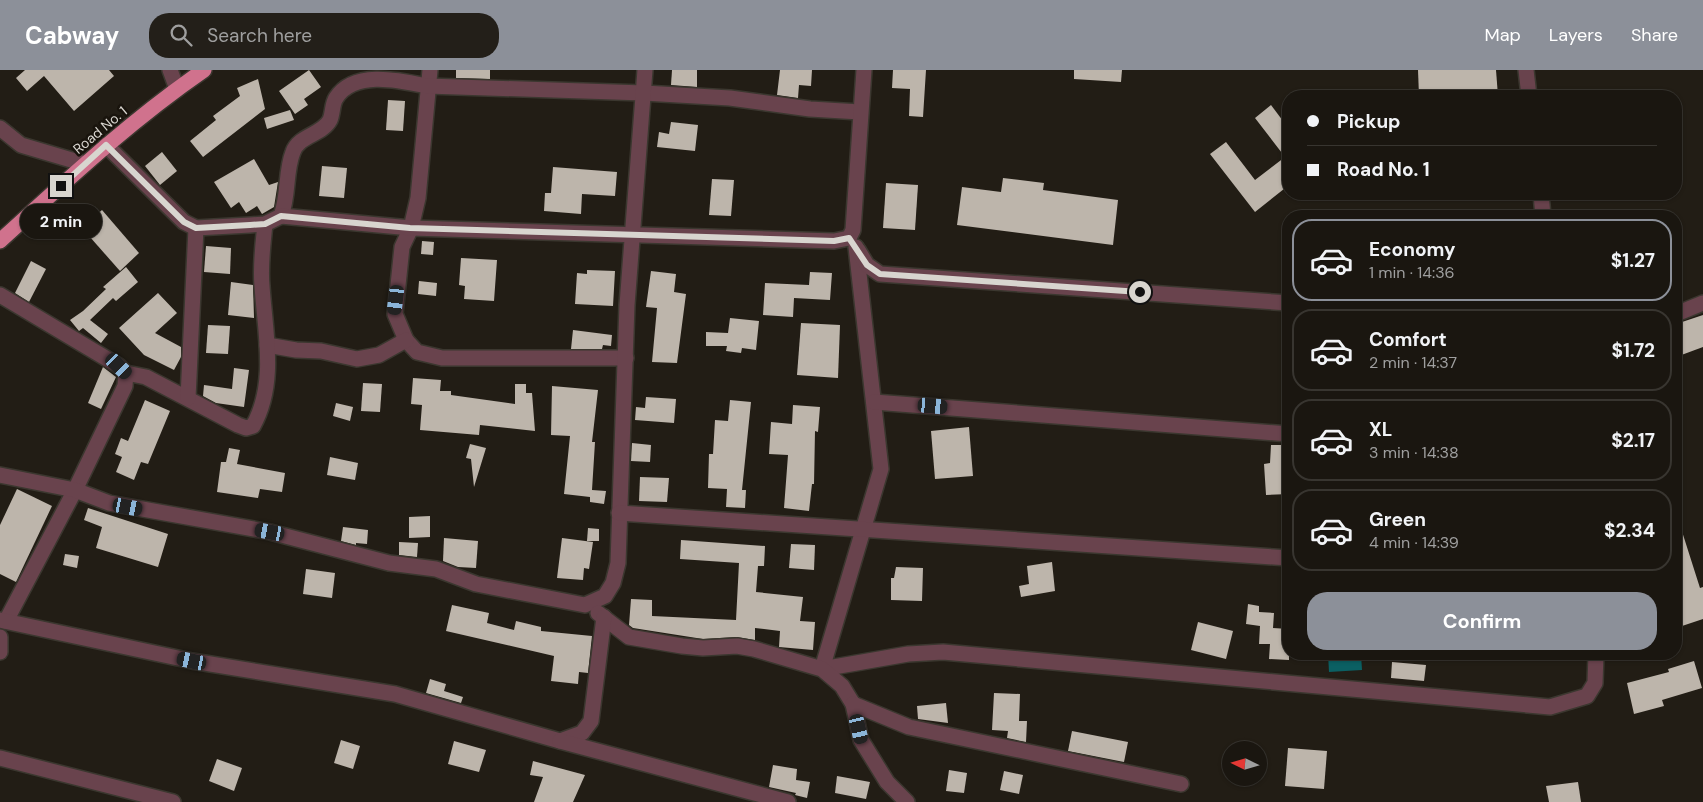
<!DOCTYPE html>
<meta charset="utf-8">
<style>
:root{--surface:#1a1610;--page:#231f19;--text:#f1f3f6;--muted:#9f9f9f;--line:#383530;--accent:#8c9099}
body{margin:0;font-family:"DM Sans",sans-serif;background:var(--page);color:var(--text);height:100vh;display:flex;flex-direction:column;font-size:19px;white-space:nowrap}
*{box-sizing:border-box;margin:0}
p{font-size:16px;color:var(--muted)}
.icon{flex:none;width:28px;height:28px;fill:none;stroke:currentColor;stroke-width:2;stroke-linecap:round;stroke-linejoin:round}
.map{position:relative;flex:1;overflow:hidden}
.side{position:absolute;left:1282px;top:140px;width:400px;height:450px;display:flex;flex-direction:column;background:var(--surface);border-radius:20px;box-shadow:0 1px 4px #0004,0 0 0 1px var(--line)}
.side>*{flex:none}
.banner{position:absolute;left:1282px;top:20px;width:400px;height:110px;border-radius:20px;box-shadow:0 1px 4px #0004,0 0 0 1px var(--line);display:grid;align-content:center;height:110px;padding:0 25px;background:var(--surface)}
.needle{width:32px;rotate:275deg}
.buttons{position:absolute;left:1222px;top:671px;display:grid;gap:10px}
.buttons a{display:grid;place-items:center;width:45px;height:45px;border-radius:50%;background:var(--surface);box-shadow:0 1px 4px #0004,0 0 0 1px var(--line);font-size:25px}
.end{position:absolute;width:22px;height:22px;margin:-11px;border:6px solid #d8d5cf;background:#111;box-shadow:0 0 0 2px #111}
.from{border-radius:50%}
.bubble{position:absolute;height:35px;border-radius:18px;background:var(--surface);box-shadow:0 1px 4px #0004,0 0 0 1px var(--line);font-size:16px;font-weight:700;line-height:35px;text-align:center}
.car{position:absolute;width:15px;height:30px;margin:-15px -8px;border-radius:6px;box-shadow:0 0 4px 1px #0007;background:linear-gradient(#222 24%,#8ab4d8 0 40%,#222 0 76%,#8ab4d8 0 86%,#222 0)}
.banner b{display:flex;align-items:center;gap:18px;height:48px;font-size:19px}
.banner b+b{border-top:1px solid var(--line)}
.banner i{width:12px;height:12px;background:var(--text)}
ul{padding:9px 0 0;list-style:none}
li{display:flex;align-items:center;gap:15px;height:82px;margin:0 10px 8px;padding:0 15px;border:2px solid var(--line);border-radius:20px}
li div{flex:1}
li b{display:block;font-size:19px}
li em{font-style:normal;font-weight:700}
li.selected{border-color:var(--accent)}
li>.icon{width:45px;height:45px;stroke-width:1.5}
.primary-button{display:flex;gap:10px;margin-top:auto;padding:10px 25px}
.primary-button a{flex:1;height:58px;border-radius:20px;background:var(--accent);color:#fff;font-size:20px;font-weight:700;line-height:58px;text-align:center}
header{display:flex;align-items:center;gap:30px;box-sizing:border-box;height:70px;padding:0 25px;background:var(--accent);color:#fff}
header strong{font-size:24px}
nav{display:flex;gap:28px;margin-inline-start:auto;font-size:18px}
.search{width:350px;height:45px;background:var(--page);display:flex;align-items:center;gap:12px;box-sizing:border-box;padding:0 18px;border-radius:20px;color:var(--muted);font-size:19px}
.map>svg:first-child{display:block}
.water{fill:#0b6063}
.building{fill:#bdb5ab}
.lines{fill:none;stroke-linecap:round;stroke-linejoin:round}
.street-casing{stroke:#3b372f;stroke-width:18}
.highway-casing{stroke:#3b372f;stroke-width:18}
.street{stroke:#69434d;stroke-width:15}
.highway{stroke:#d0728d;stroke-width:15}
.route{stroke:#d8d5cf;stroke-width:6}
.labels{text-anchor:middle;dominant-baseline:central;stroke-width:5;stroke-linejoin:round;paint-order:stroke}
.street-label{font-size:14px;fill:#d8d5cf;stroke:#19140d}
</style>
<header>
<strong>Cabway</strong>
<div class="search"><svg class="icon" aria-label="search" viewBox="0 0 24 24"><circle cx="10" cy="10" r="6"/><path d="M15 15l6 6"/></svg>Search here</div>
<nav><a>Map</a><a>Layers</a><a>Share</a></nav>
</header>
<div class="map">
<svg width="1703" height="732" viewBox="0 0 1703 732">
<rect width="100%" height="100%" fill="#221d15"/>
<!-- water -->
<polygon class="water" points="1328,584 1361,584 1362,600 1329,602"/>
<!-- building -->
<g class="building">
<polygon points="25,0 109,0 114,6 74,41 44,6 27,21 16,8"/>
<polygon points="309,0 321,17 304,29 308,35 295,44 279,21"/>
<polygon points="456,0 490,0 490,9 456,8"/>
<polygon points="672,0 697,0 697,17 671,15"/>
<polygon points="780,0 812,0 811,16 799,15 798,28 777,25"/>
<polygon points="893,0 926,0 923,47 909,46 910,19 892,18"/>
<polygon points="1074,0 1122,0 1121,12 1074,9"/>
<polygon points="1418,0 1496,0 1498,26 1419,26"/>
<polygon points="258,9 265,39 203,87 190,71 216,50 213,46 240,26 237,18"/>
<polygon points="388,30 405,31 403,61 386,60"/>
<polygon points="1271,35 1289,59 1289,115 1255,142 1210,84 1226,72 1255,110 1285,87 1255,48"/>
<polygon points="290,40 294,50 267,59 264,48"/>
<polygon points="671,52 698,55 695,81 657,77 659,62 669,64"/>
<polygon points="162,82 177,101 160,115 145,96"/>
<polygon points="254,89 269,115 278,112 274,137 262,144 257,136 246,143 239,132 231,138 214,112"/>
<polygon points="322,96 347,98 344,128 319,126"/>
<polygon points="553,97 617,102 615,126 582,124 581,144 544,141 545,123 551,123"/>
<polygon points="1003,108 1044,113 1043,120 1118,130 1113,175 957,155 962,117 1001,122"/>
<polygon points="712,109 734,110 731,146 709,145"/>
<polygon points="886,113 918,115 915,160 883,158"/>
<polygon points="102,140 139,183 120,201 82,158"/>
<polygon points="422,171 434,172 433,185 421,184"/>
<polygon points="206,176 231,178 230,204 204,202"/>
<polygon points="461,188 497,190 494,231 464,229 465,216 459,215"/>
<polygon points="31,191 46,199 29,232 15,223"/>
<polygon points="126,197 138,212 116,231 113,228 90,250 108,264 101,273 83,258 79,261 70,250 83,241 106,219 103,217"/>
<polygon points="587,200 615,201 613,236 575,234 577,203 587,204"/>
<polygon points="651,201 676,204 674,222 686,224 677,293 652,292 657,238 646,237"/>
<polygon points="810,202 832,203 830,230 794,228 793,247 763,245 765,213 809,215"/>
<polygon points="419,211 437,213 436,226 418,224"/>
<polygon points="231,212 253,215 254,248 228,245"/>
<polygon points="158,223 177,243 155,263 181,277 181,287 174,300 144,285 119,258"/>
<polygon points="1703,245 1703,277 1676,287 1676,254"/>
<polygon points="730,248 759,251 756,280 742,278 741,283 726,281 727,276 706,276 706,262 728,263"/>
<polygon points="801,253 840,255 838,308 797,305"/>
<polygon points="208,255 230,256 228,284 206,283"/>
<polygon points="573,260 612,265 611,276 603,275 602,279 571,279"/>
<polygon points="103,297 116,307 101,339 88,333"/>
<polygon points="234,298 249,300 244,337 216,333 203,326 204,315 232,319"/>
<polygon points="413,308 441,310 440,321 451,321 451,325 515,334 515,314 526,314 526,323 532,323 535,361 480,355 479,365 420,360 422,335 411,334"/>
<polygon points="363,313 382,314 380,342 361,341"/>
<polygon points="552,316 598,320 592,372 595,372 592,420 606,421 604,434 590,432 590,427 564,424 570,366 551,365"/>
<polygon points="646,327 676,329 674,353 635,350 636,337 645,338"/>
<polygon points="145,330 170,341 148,394 141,392 134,410 116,402 122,387 115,384 121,368 128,371"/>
<polygon points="730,330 751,332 742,420 746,420 745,438 726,437 727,419 708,418 709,384 713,384 715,350 728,351"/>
<polygon points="336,333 353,337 350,351 333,346"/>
<polygon points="793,335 820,337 818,362 815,361 814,414 812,414 809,441 784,438 788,385 769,384 771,352 792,354"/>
<polygon points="969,357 973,406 935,409 931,361"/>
<polygon points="632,373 651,375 650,392 631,391"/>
<polygon points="470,374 486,378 474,417 471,389 466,388"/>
<polygon points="1271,375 1287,375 1289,424 1266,425 1264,394 1270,393"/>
<polygon points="229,378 240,380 237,394 285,403 282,422 260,419 258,428 217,422 221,392 226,392"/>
<polygon points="330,387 358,393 355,410 327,405"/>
<polygon points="640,407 669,408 667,432 639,431"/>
<polygon points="17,419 52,436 16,512 0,504 0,455"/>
<polygon points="88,438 168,464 158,497 96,478 102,457 84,450"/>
<polygon points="430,446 430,467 409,468 409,447"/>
<polygon points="1676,452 1679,452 1700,518 1703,517 1703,549 1676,558"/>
<polygon points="343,457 368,460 367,474 356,473 356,475 341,471"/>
<polygon points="588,458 599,459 599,471 587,471"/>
<polygon points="444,468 478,471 476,498 458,497 443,491"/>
<polygon points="562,468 593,472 589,499 584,498 583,510 557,508"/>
<polygon points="681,470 765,476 764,496 758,496 756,522 803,527 800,551 815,552 813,580 779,577 780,561 755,558 755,570 737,567 703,569 633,558 629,555 631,529 652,530 652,546 736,550 739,493 680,489"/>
<polygon points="399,472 418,473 417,487 399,485"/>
<polygon points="791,474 815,475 814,500 789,498"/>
<polygon points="65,484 79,486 77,498 63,495"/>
<polygon points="1052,492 1055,521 1021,527 1019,516 1029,514 1027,496"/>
<polygon points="896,497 923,498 922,531 891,530 891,508 894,508"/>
<polygon points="306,499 335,503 332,528 303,524"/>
<polygon points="1248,534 1259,536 1259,542 1274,543 1273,558 1289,559 1289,590 1269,589 1270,574 1259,574 1260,556 1246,554"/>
<polygon points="452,535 489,543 487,553 514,560 516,551 541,557 541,561 592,566 588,603 579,602 578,614 551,611 554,586 446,561"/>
<polygon points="1198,552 1233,561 1226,589 1191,580"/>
<polygon points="1694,591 1702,618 1662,630 1664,636 1634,644 1627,613 1669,602 1668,599"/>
<polygon points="1392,592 1426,595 1424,611 1391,608"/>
<polygon points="430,609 446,614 444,621 463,627 461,633 426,623"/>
<polygon points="994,623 1020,624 1019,651 1027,651 1026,672 1007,668 1008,661 992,660"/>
<polygon points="946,633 948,653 918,649 917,636"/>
<polygon points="1072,661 1128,672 1124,692 1068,681"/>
<polygon points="341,670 360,676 353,699 334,693"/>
<polygon points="454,671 486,680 479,702 448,694"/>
<polygon points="1288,678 1327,681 1324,719 1285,716"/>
<polygon points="217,689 242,698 234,721 209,711"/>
<polygon points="533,691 585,705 573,732 534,732 543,707 530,705"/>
<polygon points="773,695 797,699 796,710 810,712 807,728 795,725 796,723 769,717"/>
<polygon points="949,700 967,703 964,723 946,721"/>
<polygon points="1004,701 1023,705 1019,724 1000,720"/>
<polygon points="837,706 870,712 866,729 835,723"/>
<polygon points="1578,712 1581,732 1549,732 1546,716"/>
</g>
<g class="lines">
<defs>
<g id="street">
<polyline points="170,0 177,19"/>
<polyline points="430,0 418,128 411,158 402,177 395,244 406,270 417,282 442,288 626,288"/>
<polyline points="1526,0 1529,26"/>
<polyline points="0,58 21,75 85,94"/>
<path d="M106,75L184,152L196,158L250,155L265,154L281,146C289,125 285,102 293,82C299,65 322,65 330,50C333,43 332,34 336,28C354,0 398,10 427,16L644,23L730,28L810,39L860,42"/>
<polyline points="1541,124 1543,146"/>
<polyline points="281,146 411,158 834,171 849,168"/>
<polyline points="849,168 853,160 864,0"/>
<polyline points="856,177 881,399 822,599 908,584 943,582 1550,637 1587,626 1595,613 1596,584"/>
<polyline points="858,180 867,195 880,204 1289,233"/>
<polyline points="0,225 119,296 126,303 125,316 75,420 6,551"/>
<polyline points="1676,244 1703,233"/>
<polyline points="267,275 296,280 321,281 357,289 379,285 406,270"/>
<path d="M126,303L146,307L238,355L246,358L253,356C277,313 265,262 262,216C260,195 263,174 265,154"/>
<polyline points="188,328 196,158"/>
<polyline points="874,332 1289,364"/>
<polyline points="0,405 75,420 109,433 270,462 389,493 436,499 476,514 585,535 605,526 613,513 618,493 627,235 645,0"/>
<polyline points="619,443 1289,488"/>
<polyline points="598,543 629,567 682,576 703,578 737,576 754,579 822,599 842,616 853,634 861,670 887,712 907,732"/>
<polyline points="0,550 192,591 395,624 560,671 582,663 591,651 604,547"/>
<polyline points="0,567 0,582"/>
<polyline points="853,634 909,657 1181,714"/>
<polyline points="560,671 788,732"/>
<polyline points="0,688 173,732"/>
</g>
<path id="highway" d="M0,171C66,111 130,51 204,0"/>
</defs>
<!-- street casing -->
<use href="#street" class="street-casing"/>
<!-- highway casing -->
<use href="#highway" class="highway-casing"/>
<!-- street -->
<use href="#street" class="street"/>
<!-- highway -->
<use href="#highway" class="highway"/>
</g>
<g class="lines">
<!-- route -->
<polyline class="route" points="61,116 106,75 184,152 196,158 250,155 265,154 281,146 410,158 834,171 849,168 867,195 880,204 1140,222"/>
</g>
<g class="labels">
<!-- street labels -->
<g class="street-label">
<text transform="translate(100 60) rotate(-40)">Road No. 1</text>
</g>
</g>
</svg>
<div class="buttons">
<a><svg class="needle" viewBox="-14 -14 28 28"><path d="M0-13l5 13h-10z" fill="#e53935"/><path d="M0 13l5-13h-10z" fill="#9f9f9f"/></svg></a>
</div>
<i class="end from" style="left:1140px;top:222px"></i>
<i class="end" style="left:61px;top:116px"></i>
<div class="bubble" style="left:20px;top:134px;width:82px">2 min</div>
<i class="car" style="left:396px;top:230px;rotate:187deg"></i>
<i class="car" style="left:119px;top:296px;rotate:134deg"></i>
<i class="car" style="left:933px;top:336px;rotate:95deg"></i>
<i class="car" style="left:128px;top:437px;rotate:101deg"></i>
<i class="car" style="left:270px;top:462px;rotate:280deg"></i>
<i class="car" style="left:192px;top:591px;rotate:282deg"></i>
<i class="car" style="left:859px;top:659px;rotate:167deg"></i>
<div class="banner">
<b><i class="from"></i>Pickup</b>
<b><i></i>Road No. 1</b>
</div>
<section class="side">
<ul>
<li class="selected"><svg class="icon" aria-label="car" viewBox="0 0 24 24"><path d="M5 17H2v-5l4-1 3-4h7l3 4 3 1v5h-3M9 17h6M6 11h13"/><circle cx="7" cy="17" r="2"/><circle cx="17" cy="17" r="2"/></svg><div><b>Economy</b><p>1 min · 14:36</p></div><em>$1.27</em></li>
<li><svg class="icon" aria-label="car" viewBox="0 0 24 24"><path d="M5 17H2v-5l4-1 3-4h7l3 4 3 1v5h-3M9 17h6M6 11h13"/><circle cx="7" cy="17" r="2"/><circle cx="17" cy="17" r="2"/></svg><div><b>Comfort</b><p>2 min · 14:37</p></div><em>$1.72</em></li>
<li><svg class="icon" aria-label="car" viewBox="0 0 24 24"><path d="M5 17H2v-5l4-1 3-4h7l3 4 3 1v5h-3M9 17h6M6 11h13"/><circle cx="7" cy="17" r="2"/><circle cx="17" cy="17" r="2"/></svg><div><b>XL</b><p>3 min · 14:38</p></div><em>$2.17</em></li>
<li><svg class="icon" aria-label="car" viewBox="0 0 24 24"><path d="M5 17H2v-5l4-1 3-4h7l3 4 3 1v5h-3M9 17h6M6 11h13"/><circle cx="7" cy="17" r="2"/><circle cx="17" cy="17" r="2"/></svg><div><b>Green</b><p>4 min · 14:39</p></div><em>$2.34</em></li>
</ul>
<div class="primary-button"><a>Confirm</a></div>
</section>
</div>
